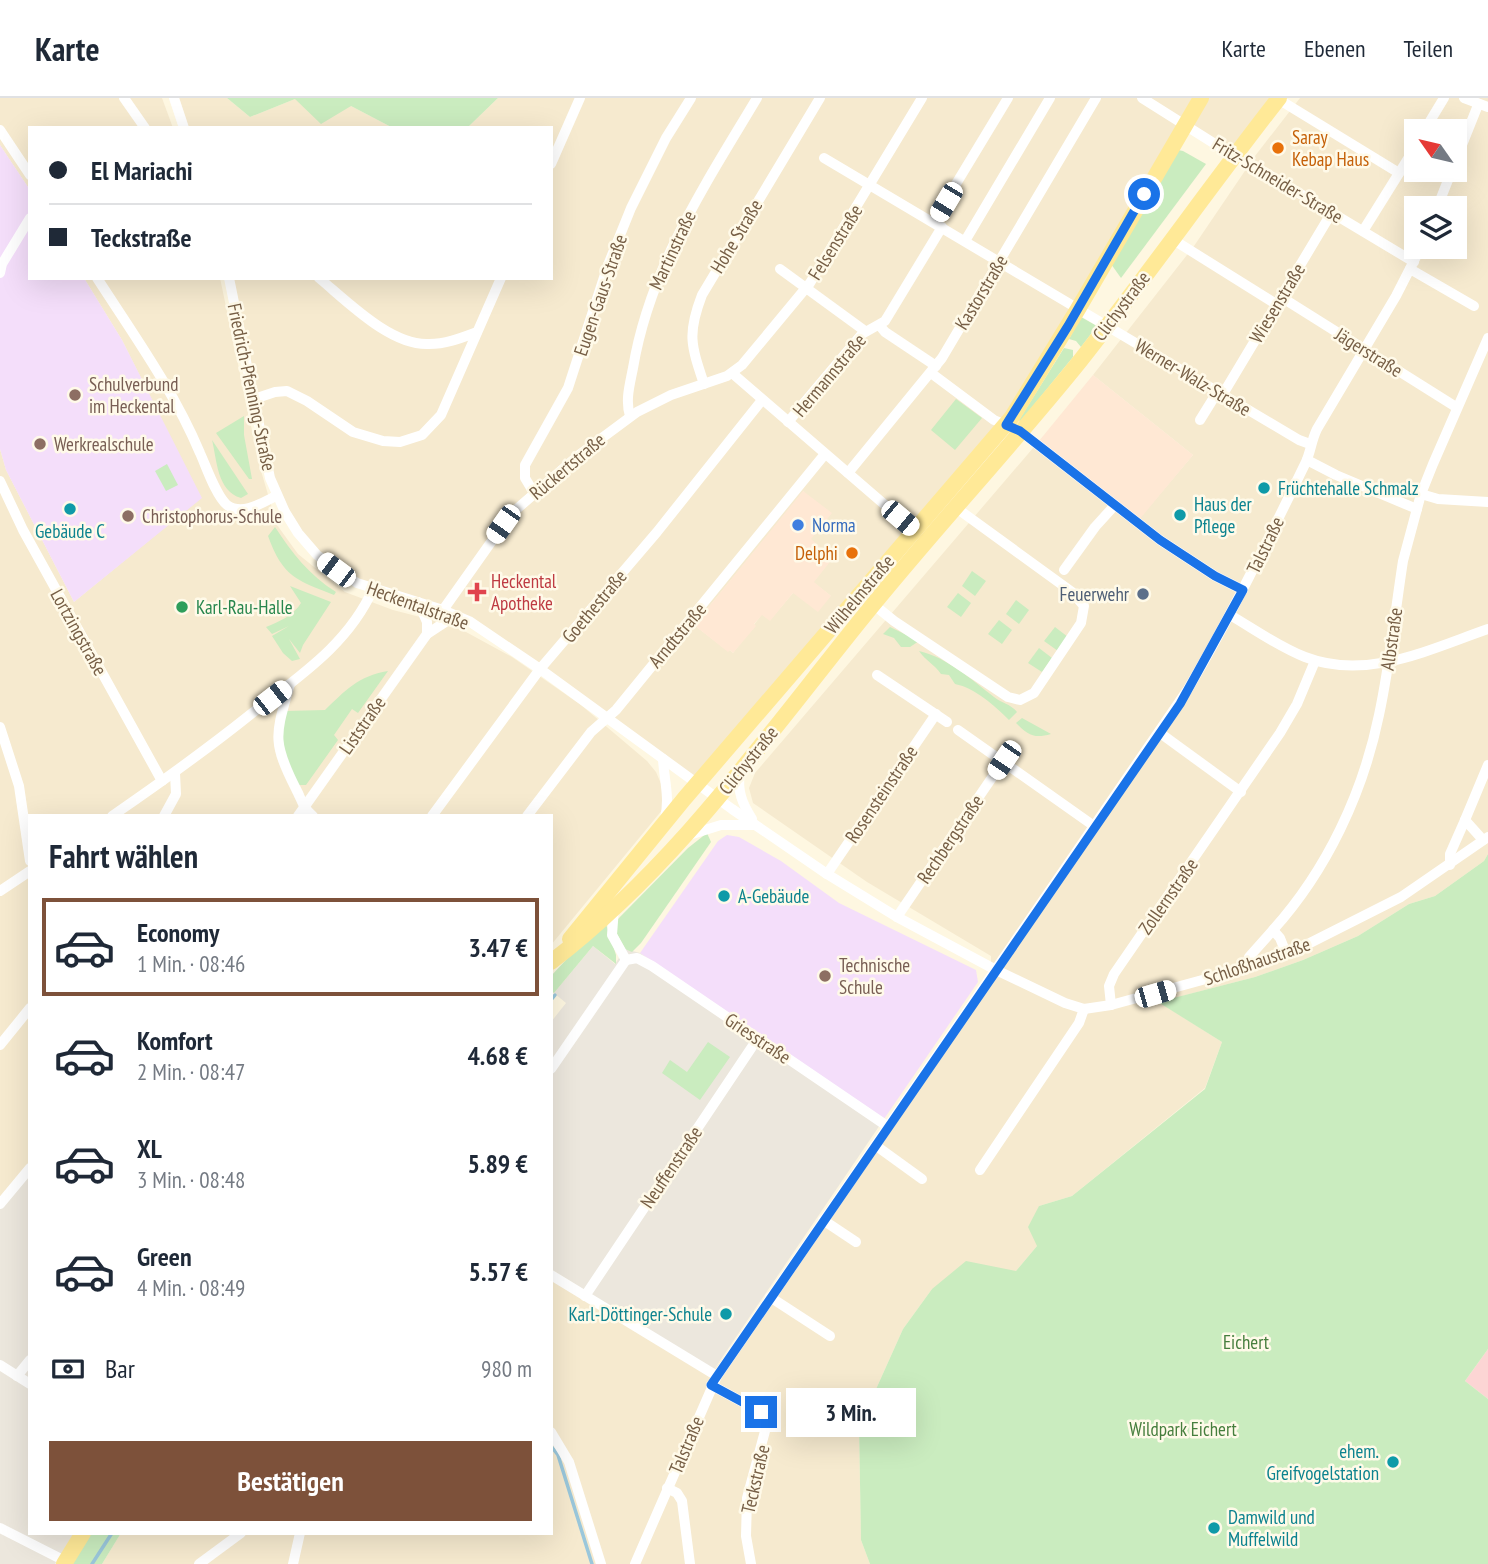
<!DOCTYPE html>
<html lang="de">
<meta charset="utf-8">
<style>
:root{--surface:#fff;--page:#f6f6f7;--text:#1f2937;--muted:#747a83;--line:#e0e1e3;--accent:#7d513a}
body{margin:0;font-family:"PT Sans Narrow",sans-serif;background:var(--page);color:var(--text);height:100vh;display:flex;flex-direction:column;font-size:26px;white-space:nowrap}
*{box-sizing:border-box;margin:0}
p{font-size:23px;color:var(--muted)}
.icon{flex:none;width:38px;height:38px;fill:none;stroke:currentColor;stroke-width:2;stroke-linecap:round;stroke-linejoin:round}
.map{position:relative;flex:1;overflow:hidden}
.drawer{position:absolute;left:28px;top:716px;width:525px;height:721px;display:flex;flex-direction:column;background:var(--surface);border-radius:0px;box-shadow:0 7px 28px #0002}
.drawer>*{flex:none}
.banner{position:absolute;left:28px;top:28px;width:525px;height:154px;border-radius:0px;box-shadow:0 7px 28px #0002;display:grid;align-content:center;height:154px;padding:0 21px;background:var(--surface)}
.needle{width:46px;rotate:304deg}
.tools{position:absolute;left:1404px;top:21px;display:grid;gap:14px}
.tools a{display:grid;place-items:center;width:63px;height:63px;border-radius:0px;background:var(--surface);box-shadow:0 7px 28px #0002;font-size:35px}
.end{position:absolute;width:32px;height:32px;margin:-16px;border:9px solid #1a73e8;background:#fff;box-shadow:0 0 0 4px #fff}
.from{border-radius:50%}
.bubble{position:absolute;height:49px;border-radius:0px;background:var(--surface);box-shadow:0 7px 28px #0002;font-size:23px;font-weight:700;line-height:49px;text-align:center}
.car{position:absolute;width:21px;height:42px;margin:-21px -10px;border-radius:9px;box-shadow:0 0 5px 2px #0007;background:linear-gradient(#fff 24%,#345 0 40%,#fff 0 76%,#345 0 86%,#fff 0)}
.banner b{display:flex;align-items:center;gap:24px;height:66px;font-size:26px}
.banner b+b{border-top:2px solid var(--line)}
.banner i{width:18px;height:18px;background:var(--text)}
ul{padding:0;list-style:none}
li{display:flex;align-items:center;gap:21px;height:98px;margin:0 14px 10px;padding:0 7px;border:4px solid transparent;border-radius:0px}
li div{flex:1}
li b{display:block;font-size:26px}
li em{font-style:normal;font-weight:700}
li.selected{border-color:var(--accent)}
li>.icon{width:63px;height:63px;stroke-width:1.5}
h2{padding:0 21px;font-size:32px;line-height:84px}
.pay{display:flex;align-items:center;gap:18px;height:77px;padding:0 21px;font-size:26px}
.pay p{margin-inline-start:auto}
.button{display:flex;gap:14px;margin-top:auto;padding:14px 21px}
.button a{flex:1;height:80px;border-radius:0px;background:var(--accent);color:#fff;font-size:28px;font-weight:700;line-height:80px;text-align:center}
header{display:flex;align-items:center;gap:42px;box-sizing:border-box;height:98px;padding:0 35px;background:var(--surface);border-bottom:2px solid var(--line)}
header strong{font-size:33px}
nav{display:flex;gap:38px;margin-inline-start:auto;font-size:24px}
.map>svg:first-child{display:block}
.residential{fill:#f6eacf;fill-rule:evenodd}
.commercial{fill:#ffe8d4}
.industrial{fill:#ece7dd}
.education{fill:#f4defa}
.medical{fill:#fcd5d4}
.green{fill:#caecbf}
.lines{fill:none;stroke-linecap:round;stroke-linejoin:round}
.stream{stroke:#9ac7db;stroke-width:3.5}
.minor{stroke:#fff;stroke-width:10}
.primary{stroke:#ffe997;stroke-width:16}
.route{stroke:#1a73e8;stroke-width:9}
.food-dot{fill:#e8710a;stroke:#fffae9;stroke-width:2.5}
.education-dot{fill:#8d6e63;stroke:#fffae9;stroke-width:2.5}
.culture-dot{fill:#0f9aa8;stroke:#fffae9;stroke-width:2.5}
.shop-dot{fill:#3f7fe0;stroke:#fffae9;stroke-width:2.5}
.health-dot{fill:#e0444e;stroke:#fffae9;stroke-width:2.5}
.service-dot{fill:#5c6f8a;stroke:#fffae9;stroke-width:2.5}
.leisure-dot{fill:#2e9e5b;stroke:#fffae9;stroke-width:2.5}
.labels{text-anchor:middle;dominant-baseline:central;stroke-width:5;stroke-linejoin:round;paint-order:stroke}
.food-label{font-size:19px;fill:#c56008;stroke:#fffae9;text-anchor:start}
.street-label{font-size:19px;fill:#775f46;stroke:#fffae9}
.education-label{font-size:19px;fill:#785e54;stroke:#fffae9;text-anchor:start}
.culture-label{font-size:19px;fill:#0d838f;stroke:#fffae9;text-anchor:start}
.shop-label{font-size:19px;fill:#366cbe;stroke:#fffae9;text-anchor:start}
.health-label{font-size:19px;fill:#be3a42;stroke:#fffae9;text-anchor:start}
.service-label{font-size:19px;fill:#4e5e75;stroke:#fffae9;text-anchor:end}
.leisure-label{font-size:19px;fill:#27864d;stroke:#fffae9;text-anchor:start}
.park-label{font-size:19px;fill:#467e3d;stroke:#fffae9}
</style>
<header>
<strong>Karte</strong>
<nav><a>Karte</a><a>Ebenen</a><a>Teilen</a></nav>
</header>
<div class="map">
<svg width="1488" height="1466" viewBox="0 0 1488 1466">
<rect width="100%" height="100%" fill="#fef7e1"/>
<!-- residential -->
<g class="residential">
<polygon points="0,0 162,0 173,30 30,30 30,92 0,47"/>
<polygon points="174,0 227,0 250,19 295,1 351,8 393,30 184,30"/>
<path d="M498,0H1279L1234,58L1186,26L1023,303L697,686L469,523L373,491L317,457L276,398L229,180H551V30H467ZM804,393L814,485L831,498L793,495L770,522L762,516L733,555L730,552L728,553L694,527Z"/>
<path d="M1300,0H1488V756L1484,763L1435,798L1409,806L1358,838L1303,862L1255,879L1159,904L1222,944L1205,990L1072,1098L1039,1108L1037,1148L1016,1173L932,1191L903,1231L859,1329L861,1442L870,1466H102L121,1435H551V1171L713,1273L770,1199L991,878V858L867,784L753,705L749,690L755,675L1039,343L1139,421L1193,357L1093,277L1194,148L1255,58ZM1416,33H1454V72H1416ZM1416,110H1454V149H1416Z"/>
<polygon points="84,180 220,180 259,366 277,427 298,456 345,494 393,512 455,528 512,559 581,607 647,663 656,674 662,688 663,711 551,847 551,718 30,718 30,1066 0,1103 0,351 6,372 74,504 201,400 122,242"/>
</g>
<!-- commercial -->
<g class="commercial">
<polygon points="1093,277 1193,357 1139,422 1039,343"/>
<polygon points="803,393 832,415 811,441 833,460 814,484 831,498 818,514 793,495 770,523 762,517 754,526 756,528 733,555 730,552 728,554 694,527"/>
</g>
<!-- industrial -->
<g class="industrial">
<polygon points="593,848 615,866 625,851 640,855 884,1021 713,1273 551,1171 551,924 566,905 554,895"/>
<polygon points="30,1066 30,1435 74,1435 55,1466 0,1466 0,1103"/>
</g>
<!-- education -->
<g class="education">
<polygon points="0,47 30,92 30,180 84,180 122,242 202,400 74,504 6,372 0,351"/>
<polygon points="727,737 739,739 781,763 839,805 976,872 978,884 884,1021 640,855 718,743"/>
</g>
<!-- medical -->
<polygon class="medical" points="1488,1251 1488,1301 1465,1283"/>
<!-- green -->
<g class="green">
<polygon points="227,0 498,0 467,30 393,30 351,8 321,26 295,1 250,19"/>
<polygon points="1178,52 1183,53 1206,66 1121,180 1111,166"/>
<polygon points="1081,219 1097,228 1081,249 1076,243 1069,241"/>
<polygon points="1064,250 1073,252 1073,259 1020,324 1019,322"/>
<polygon points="956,301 982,320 955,352 931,332"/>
<polygon points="244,318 244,337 252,381 249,381 216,335"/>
<path d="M212,342L248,396L241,400C217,393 217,362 212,342Z"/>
<polygon points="167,366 178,387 166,393 155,373"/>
<path d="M275,429C292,455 309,477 336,494L334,497C296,482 283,479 268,438Z"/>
<polygon points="972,473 986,483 975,498 962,488"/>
<path d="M290,488L331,504L303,547L300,555L289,541L300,561L292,563L283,555L272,538L289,528L272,536L266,529C279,524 294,517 301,505Z"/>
<polygon points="958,495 971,505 961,519 947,509"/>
<polygon points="1016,502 1029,512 1019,526 1006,516"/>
<polygon points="999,522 1012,532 1002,546 988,536"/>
<polygon points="890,529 919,543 910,549 901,549 894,540 883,536"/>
<polygon points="1055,529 1068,539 1058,553 1044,543"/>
<polygon points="1039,550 1052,560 1042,574 1028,565"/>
<path d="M919,553C948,560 971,581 994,599C1001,605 1011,606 1017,614L1009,622C995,608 975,590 955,586L949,577L941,576C934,566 926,563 919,553Z"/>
<path d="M388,573L358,615L352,611L334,637L338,642L306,687H298L281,649L285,613L325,612C346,592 358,578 388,573Z"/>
<path d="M1022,620L1051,636C1034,641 1028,637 1016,625Z"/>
<polygon points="707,735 711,744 641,845 632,854 625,851 616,834 617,822 688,750"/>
<polygon points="1488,756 1488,1251 1465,1283 1488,1301 1488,1466 870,1466 861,1442 859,1329 903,1231 932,1191 966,1163 1016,1173 1037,1148 1028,1129 1039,1108 1072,1098 1205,991 1222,944 1158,904 1255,879 1303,862 1358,838 1409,806 1435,798 1484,763"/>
<polygon points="606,826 616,857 616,866 593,848 554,895 551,893 551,878 578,849"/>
<polygon points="708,944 730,959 700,1002 662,975 670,962 687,974"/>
<polygon points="91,1435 121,1435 102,1466 72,1466"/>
</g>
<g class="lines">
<!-- stream -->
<g class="stream">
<polyline points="551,902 555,897"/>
<polyline points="551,1348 558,1357 592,1466"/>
<polyline points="92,1466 112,1435"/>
</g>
<!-- minor -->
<g class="minor">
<polyline points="124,0 145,30"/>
<polyline points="174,0 184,30"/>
<polyline points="1142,0 1234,58 1249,65 1414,164"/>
<polyline points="1464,0 1488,9"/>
<polyline points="1278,1 1399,75"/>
<polyline points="0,32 30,77"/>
<polyline points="1424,33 1444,0"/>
<polyline points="824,60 1299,342 1310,346"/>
<polyline points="551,66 580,0"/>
<polyline points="1454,67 1478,7"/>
<polyline points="1437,110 1452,72"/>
<polyline points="933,124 1008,0"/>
<polyline points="1363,133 1416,48"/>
<polyline points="1172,141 1276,206"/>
<polyline points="965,143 1050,0"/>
<polyline points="780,171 865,233"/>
<polyline points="1410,171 1474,208"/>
<polyline points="0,175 2,166 30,120"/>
<path d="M97,180C134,237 174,293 200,355C206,368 216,398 227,407C242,418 262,405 276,398"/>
<polyline points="229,180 270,380 285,414 298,435 317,457 357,485 443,512 469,523 540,571 732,711 827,776 897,819 996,872 1065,905 1084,911 1111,907 1246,870 1300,850 1401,799 1488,739"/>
<path d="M319,180C348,204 391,248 429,246C446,246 461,240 477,234"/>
<polyline points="1281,199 1456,309"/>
<polyline points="880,228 885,234 936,268"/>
<polyline points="732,275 914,432"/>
<polyline points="931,275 994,322 1020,333 1160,442 1215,478 1243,492"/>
<path d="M704,286C691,247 687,236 702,197L820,0"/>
<polyline points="1223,296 1332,114"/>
<polyline points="254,301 275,294 287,293 307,303 353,334 383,343 400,344 422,337 441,317 501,180"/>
<path d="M630,318C625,302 630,286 633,270C650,169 705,87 757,0"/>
<polyline points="1200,322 1218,293"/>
<polyline points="788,324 862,236 885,223 942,129"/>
<polyline points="1307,362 1336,377 1417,411"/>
<polyline points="848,375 942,260 1096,0"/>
<polyline points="0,383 23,432 162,683"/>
<polyline points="534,395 525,380 525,367 568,290 608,167 631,110 666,40 691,0"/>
<polyline points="1421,396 1438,401 1488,404"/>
<polyline points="1064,472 1095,429 1115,407"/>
<polyline points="418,504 427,524 427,536"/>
<polyline points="873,506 894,523 1008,599 1020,602 1034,595 1081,525 1084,508 1072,494 955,409"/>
<polyline points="443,512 511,416 579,357 637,314 671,297 727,278 742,267 810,185 922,0"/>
<path d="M1230,517C1254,531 1279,549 1305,559C1367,583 1430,551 1488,531"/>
<polyline points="877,577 947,624"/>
<path d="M290,586C276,636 271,642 296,691C302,702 302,709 313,718"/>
<polyline points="0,629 19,688 30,763"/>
<polyline points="958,632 1094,728"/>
<polyline points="1160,635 1241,694"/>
<path d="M663,661C664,681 670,700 665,720"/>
<path d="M740,674C737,693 742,705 752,721"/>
<path d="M112,718C160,685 206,652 251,616C298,579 348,547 373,491"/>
<polyline points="164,718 176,696 175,675"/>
<polyline points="298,718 427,536 456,517"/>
<polyline points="432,718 540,571 657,434 762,302"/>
<polyline points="527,718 591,634 616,612 825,356"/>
<polyline points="689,737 721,727 755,727"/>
<polyline points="1483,742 1465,722 1488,667"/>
<polyline points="1450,767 1450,756 1465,722"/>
<polyline points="827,776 936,616"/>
<polyline points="0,793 30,773"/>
<polyline points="614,810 612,837 626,862"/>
<polyline points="897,819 1004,662"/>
<path d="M1286,855L1280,840L1273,832C1327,772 1363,695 1379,617C1390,566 1395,514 1403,463L1421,396L1433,366L1488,240"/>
<polyline points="626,862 637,860 652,868 887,1028"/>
<polyline points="1246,870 1249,859 1273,832"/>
<polyline points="1111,907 1109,888 1114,876 1280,635 1297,606 1315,563"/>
<polyline points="0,947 30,910"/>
<polyline points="551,971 626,862"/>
<polyline points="875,1047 922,1081"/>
<polyline points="980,1072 1079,925 1084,911"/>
<polyline points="0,1106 30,1070"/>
<polyline points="823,1122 856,1144"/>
<polyline points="551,1177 717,1278"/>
<polyline points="585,1198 758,940"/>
<polyline points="770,1199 830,1238"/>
<polyline points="0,1267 30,1286"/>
<polyline points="17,1278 30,1262"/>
<polyline points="711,1287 761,1314 768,1322 747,1400 746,1438 751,1466"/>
<polyline points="551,1334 569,1364 601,1466"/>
<polyline points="667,1390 677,1395 682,1403 690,1466"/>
<polyline points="0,1430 65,1463"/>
<polyline points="199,1466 241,1435"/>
<polyline points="293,1466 300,1435"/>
<path d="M635,1466L717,1278L1188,591C1231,518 1268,442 1305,366C1311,354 1311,343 1317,331L1396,198L1421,149"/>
</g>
<!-- primary -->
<g class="primary">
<polyline points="570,841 684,701 1012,319 1078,211 1201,0"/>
<path d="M551,864C675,769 766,639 863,519C933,432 1010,350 1080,263C1148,177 1211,87 1279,0"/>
<polyline points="64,1466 83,1435"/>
</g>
</g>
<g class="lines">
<!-- route -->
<polyline class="route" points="761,1314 711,1287 1180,606 1243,492 1215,478 1160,442 1020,333 1006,327 1068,228 1144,96"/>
</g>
<!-- markers -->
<g class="food-dot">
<circle cx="1278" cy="50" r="7"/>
<circle cx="852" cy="455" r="7"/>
</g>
<g class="education-dot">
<circle cx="75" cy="297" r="7"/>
<circle cx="40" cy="346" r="7"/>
<circle cx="128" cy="418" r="7"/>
<circle cx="825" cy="878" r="7"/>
</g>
<g class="culture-dot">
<circle cx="1264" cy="390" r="7"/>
<circle cx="70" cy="411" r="7"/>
<circle cx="1180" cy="417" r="7"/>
<circle cx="724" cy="798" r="7"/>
<circle cx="726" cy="1216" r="7"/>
<circle cx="1393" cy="1364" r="7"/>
<circle cx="1214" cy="1430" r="7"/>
</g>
<circle class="shop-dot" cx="798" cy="427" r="7"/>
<path class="health-dot" d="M473.5 483.5h7v7h7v7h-7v7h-7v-7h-7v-7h7z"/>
<circle class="service-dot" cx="1143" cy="496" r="7"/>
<circle class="leisure-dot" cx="182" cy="509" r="7"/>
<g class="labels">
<!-- food labels -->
<g class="food-label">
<text x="1292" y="39">Saray<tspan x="1292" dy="22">Kebap Haus</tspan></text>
<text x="838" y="455" text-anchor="end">Delphi</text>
</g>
<!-- street labels -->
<g class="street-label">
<text transform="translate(1278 82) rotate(31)">Fritz-Schneider-Straße</text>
<text transform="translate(736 138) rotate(-59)">Hohe Straße</text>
<text transform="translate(835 144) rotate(-58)">Felsenstraße</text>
<text transform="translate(672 152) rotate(-65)">Martinstraße</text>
<text transform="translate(981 194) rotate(-59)">Kastorstraße</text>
<text transform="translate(600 197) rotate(-71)">Eugen-Gaus-Straße</text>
<text transform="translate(1277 205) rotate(-59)">Wiesenstraße</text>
<text transform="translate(1121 208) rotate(-53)">Clichystraße</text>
<text transform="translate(1369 254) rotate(32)">Jägerstraße</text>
<text transform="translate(829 277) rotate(-50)">Hermannstraße</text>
<text transform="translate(1193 279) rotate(31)">Werner-Walz-Straße</text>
<text transform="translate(252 289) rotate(78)">Friedrich-Pfenning-Straße</text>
<text transform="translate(567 368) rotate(-40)">Rückertstraße</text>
<text transform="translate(1265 447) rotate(-64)">Talstraße</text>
<text transform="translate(859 496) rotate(-50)">Wilhelmstraße</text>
<text transform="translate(418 507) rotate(20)">Heckentalstraße</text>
<text transform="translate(594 508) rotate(-50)">Goethestraße</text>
<text transform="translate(79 534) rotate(61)">Lortzingstraße</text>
<text transform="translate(677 537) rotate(-50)">Arndtstraße</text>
<text transform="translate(1391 541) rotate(-82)">Albstraße</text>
<text transform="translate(362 627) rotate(-55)">Liststraße</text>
<text transform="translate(748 662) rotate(-51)">Clichystraße</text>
<text transform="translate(881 696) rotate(-56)">Rosensteinstraße</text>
<text transform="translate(950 741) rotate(-56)">Rechbergstraße</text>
<text transform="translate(1168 798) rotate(-55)">Zollernstraße</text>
<text transform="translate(1257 863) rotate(-19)">Schloßhaustraße</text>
<text transform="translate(758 940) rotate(34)">Griesstraße</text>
<text transform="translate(671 1069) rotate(-56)">Neuffenstraße</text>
<text transform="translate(686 1347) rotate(-67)">Talstraße</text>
<text transform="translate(755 1381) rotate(-77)">Teckstraße</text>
</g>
<!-- education labels -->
<g class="education-label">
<text x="89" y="286">Schulverbund<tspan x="89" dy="22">im Heckental</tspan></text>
<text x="54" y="346">Werkrealschule</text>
<text x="142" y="418">Christophorus-Schule</text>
<text x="839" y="867">Technische<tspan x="839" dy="22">Schule</tspan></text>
</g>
<!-- culture labels -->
<g class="culture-label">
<text x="1278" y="390">Früchtehalle Schmalz</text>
<text x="1194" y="406">Haus der<tspan x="1194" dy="22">Pflege</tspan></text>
<text x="70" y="433" text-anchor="middle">Gebäude C</text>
<text x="738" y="798">A-Gebäude</text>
<text x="712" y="1216" text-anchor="end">Karl-Döttinger-Schule</text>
<text x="1379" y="1353" text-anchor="end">ehem.<tspan x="1379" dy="22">Greifvogelstation</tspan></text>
<text x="1228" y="1419">Damwild und<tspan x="1228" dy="22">Muffelwild</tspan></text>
</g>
<!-- shop labels -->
<g class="shop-label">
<text x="812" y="427">Norma</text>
</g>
<!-- health labels -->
<g class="health-label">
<text x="491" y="483">Heckental<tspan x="491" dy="22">Apotheke</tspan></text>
</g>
<!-- service labels -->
<g class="service-label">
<text x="1129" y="496">Feuerwehr</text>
</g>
<!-- leisure labels -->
<g class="leisure-label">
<text x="196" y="509">Karl-Rau-Halle</text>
</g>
<!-- park labels -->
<g class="park-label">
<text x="1246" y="1244">Eichert</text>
<text x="1183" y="1331">Wildpark Eichert</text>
</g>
</g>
</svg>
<div class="tools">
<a><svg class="needle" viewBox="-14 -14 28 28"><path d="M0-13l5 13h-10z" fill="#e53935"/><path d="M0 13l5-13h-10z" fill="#747a83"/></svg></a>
<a><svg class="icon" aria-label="layers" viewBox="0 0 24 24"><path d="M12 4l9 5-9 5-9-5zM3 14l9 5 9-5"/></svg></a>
</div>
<i class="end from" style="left:1144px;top:96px"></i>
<i class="end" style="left:761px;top:1314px"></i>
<div class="bubble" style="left:786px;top:1290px;width:130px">3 Min.</div>
<i class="car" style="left:946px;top:104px;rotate:211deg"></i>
<i class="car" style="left:900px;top:420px;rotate:130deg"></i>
<i class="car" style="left:503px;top:426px;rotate:215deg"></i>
<i class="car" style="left:336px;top:472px;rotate:307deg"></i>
<i class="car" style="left:272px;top:600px;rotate:52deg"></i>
<i class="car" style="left:1004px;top:662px;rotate:214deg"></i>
<i class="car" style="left:1155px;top:896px;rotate:74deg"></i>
<div class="banner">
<b><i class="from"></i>El Mariachi</b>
<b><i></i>Teckstraße</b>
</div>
<section class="drawer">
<h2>Fahrt wählen</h2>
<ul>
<li class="selected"><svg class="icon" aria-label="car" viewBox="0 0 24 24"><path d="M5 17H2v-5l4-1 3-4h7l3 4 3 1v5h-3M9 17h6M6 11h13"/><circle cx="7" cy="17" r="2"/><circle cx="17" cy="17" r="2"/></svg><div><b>Economy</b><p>1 Min. · 08:46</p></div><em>3.47 €</em></li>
<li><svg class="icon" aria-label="car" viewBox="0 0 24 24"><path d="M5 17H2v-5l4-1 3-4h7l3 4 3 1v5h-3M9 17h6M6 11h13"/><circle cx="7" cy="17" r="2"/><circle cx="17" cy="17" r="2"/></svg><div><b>Komfort</b><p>2 Min. · 08:47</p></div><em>4.68 €</em></li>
<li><svg class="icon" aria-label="car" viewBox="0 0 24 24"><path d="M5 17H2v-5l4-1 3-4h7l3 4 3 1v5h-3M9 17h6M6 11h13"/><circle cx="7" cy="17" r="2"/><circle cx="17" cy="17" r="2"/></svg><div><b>XL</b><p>3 Min. · 08:48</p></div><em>5.89 €</em></li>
<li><svg class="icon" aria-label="car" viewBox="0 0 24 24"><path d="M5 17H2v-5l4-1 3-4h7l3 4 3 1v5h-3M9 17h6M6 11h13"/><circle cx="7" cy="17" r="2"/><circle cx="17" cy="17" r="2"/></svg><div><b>Green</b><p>4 Min. · 08:49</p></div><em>5.57 €</em></li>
</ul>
<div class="pay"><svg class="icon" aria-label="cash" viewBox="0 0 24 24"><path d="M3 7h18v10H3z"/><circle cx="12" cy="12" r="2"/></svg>Bar<p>980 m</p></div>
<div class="button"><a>Bestätigen</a></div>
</section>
</div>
